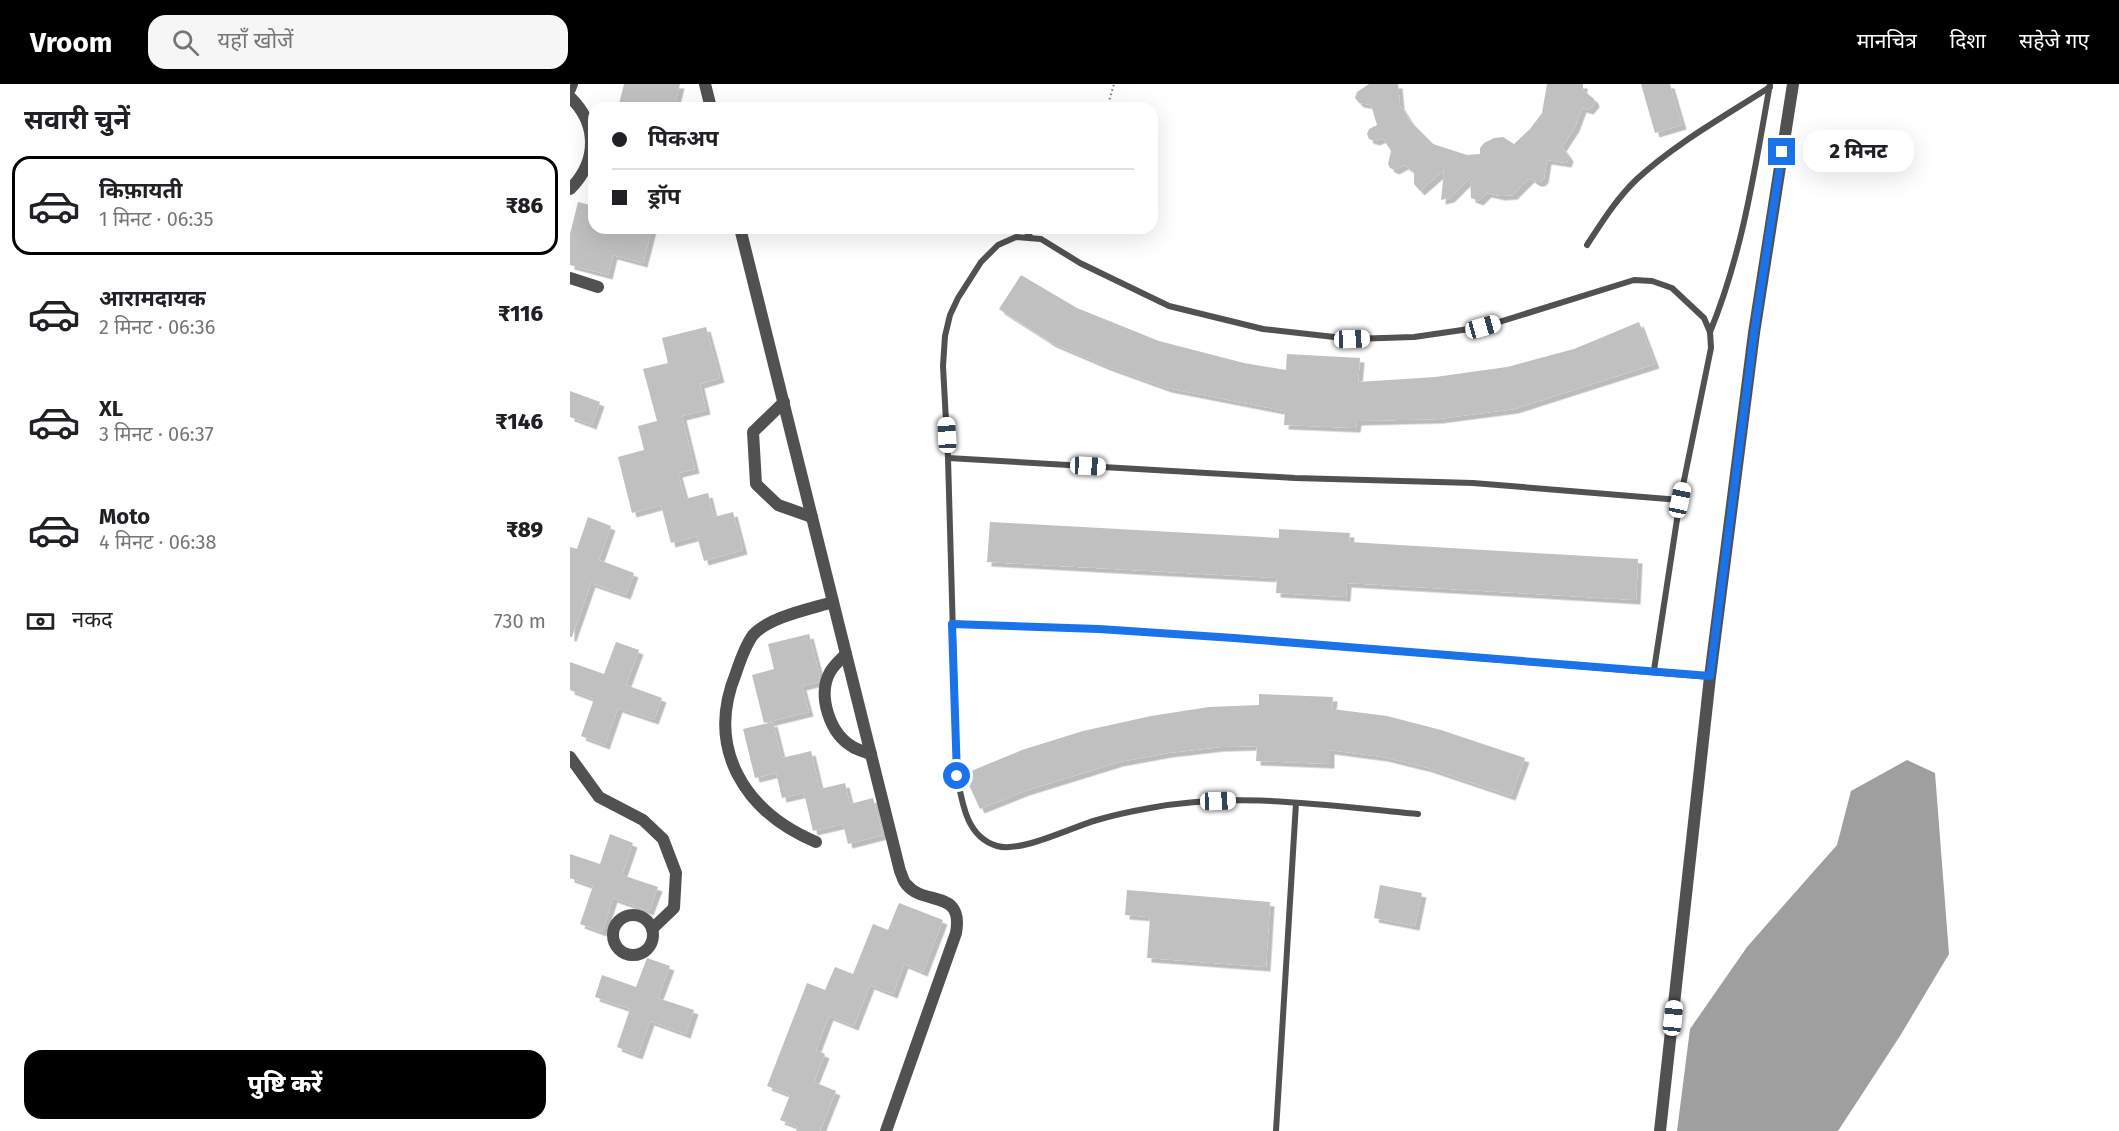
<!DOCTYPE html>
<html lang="hi">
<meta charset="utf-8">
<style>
:root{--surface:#fff;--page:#f6f6f6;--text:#202124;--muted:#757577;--line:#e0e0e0;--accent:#000}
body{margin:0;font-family:"Fira Sans","Noto Sans Devanagari",sans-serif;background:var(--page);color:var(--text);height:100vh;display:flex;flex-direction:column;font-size:22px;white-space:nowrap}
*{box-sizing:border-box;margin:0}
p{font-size:20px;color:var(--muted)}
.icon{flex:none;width:33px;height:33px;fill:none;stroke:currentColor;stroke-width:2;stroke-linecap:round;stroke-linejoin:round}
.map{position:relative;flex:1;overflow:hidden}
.sheet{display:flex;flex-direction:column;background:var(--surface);width:570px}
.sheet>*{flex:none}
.guide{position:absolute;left:18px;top:18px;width:570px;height:132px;border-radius:18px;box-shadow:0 6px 24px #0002;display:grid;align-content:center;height:132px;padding:0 24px;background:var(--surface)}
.end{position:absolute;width:27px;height:27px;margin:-14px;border:8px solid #1a73e8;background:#fff;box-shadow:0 0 0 3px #fff}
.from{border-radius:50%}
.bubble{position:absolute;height:42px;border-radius:18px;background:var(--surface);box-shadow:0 6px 24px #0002;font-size:20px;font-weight:800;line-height:42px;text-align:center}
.car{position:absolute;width:18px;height:36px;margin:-18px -9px;border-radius:8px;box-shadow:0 0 4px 2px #0007;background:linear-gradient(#fff 24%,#345 0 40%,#fff 0 76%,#345 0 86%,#fff 0)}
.guide b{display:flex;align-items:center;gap:21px;height:57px;font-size:22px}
.guide b+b{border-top:2px solid var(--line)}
.guide i{width:15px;height:15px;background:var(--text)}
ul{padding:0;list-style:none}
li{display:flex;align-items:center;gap:18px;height:99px;margin:0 12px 9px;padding:0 12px;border:3px solid transparent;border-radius:18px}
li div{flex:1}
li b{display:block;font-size:22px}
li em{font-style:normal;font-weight:800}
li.selected{border-color:var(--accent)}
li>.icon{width:54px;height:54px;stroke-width:1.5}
h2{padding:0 24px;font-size:27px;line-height:72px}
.pay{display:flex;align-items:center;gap:15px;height:66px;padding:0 24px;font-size:22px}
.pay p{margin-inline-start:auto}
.cta{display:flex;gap:12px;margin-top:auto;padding:12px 24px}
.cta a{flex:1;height:69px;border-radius:18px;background:var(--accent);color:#fff;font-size:24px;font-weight:800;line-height:69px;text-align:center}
header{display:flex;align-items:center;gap:36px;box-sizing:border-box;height:84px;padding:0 30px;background:var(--accent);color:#fff}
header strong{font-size:28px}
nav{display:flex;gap:33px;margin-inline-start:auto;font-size:21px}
.search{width:420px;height:54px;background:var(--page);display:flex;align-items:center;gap:15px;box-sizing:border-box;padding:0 21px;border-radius:18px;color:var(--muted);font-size:22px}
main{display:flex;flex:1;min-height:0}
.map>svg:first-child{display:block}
.water{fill:#9f9f9f}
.building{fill:#c0c0c0;filter:url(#shadow)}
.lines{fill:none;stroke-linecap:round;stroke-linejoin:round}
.path{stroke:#737373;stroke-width:2;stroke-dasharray:1.5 3;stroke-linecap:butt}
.lane{stroke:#515151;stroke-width:6}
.street{stroke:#515151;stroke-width:12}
.route{stroke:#1a73e8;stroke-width:8}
</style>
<header>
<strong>Vroom</strong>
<div class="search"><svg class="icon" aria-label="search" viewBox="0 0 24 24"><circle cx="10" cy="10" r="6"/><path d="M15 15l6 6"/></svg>यहाँ खोजें</div>
<nav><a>मानचित्र</a><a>दिशा</a><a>सहेजे गए</a></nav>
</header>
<main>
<section class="sheet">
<h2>सवारी चुनें</h2>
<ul>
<li class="selected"><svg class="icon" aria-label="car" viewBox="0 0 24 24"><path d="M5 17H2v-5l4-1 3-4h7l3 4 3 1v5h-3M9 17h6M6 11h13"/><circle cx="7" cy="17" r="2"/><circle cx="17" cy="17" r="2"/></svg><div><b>किफ़ायती</b><p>1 मिनट · 06:35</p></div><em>₹86</em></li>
<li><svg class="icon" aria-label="car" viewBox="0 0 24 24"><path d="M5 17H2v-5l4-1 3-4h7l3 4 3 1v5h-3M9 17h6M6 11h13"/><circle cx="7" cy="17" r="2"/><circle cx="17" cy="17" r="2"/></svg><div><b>आरामदायक</b><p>2 मिनट · 06:36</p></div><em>₹116</em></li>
<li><svg class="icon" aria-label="car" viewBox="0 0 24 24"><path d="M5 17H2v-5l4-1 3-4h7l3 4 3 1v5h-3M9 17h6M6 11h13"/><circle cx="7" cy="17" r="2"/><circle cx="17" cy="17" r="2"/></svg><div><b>XL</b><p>3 मिनट · 06:37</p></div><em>₹146</em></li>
<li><svg class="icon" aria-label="car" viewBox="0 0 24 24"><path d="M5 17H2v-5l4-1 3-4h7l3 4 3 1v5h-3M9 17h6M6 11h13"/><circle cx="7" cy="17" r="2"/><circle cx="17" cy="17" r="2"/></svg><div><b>Moto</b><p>4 मिनट · 06:38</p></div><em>₹89</em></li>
</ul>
<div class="pay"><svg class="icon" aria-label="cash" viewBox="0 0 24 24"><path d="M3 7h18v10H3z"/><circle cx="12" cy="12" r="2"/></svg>नकद<p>730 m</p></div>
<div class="cta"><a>पुष्टि करें</a></div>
</section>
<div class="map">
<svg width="1549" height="1047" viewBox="0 0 1549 1047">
<defs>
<filter id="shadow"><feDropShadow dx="4.5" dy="4.5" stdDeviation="0" flood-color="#0004"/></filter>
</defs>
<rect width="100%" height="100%" fill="#fff"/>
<!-- water -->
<polygon class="water" points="1337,676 1365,689 1379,870 1330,952 1268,1047 1107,1047 1120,945 1177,863 1267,761 1281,707"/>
<!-- building -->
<g class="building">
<polygon points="54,0 110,0 104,24 62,24 49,20"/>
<polygon points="799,0 828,0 830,21 840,37 863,60 897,71 910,70 910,64 914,59 924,54 933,53 944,60 960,45 972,29 977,0 1013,0 1013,6 1024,15 1025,19 1019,26 1012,24 1005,43 992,63 999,73 997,79 977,76 974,95 970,98 966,98 960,94 943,111 931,112 917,109 909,117 901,114 900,94 880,114 871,116 874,86 850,107 844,100 844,88 834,81 825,86 820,84 818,80 821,67 813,54 805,57 799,55 797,50 799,45 807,41 801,21 789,19 785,14 787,8"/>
<polygon points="1071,0 1100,0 1112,41 1085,49"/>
<polygon points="8,118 24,122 24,144 82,144 73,179 43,171 38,191 0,181 0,150"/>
<polygon points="451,191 507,224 589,257 674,279 716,286 717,270 790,274 788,298 865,293 937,283 1004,265 1069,238 1085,280 944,325 868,335 787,337 786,344 714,341 715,327 597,304 536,282 482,259 429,225"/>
<polygon points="136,243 150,294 130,300 136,326 112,332 125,385 108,389 115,415 138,409 144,433 163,428 173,466 134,477 127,452 101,459 91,421 62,429 48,373 74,366 68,342 87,337 73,285 98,279 92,254"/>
<polygon points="0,307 30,318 22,341 0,333"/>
<polygon points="18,433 41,442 29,476 64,489 56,511 21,499 2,553 0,553 0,463 7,465"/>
<polygon points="420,438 709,454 709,445 780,449 779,458 1068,475 1066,516 777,499 776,513 706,509 707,494 417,478"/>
<polygon points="239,550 250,592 248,598 232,602 239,628 194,639 182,591 204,585 198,560"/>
<polygon points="46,558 69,566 56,601 92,614 84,636 48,624 35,661 11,652 24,615 0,606 0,578 34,590"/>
<polygon points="689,610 763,613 762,625 817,632 871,646 955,674 941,712 858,684 813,673 760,666 760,680 686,677 687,662 650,663 598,669 549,678 455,707 410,725 394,690 452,666 513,647 581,632 639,623 689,621"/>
<polygon points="203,638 212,674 241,667 250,705 275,699 280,720 303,714 313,751 278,760 273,740 243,747 234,709 212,714 206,689 185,694 173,645"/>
<polygon points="40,750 63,759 52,791 88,803 79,827 43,814 32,848 10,840 23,802 0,794 0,770 30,780"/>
<polygon points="810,801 852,809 845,842 804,834"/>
<polygon points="557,806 700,818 696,883 577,874 580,833 555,831"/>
<polygon points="329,819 373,836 353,888 334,880 323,910 300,901 284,942 259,932 246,966 255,970 244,998 266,1007 250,1047 226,1047 228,1043 210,1036 220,1011 197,1002 237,899 255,906 265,883 283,890 303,840 318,846"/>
<polygon points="77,874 100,882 88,914 124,926 116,950 80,937 68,971 47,963 60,925 25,913 32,891 66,903"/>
</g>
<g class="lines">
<!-- path -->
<polyline class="path" points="537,24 544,0"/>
<!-- lane -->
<g class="lane">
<polyline points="454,144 461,154"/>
<path d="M1017,161C1032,138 1047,114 1067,95C1106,59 1155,32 1200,3"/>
<path d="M1140,248C1173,168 1185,84 1200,0"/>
<polyline points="378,374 725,394 903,399 1110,416"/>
<polyline points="383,540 529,545 664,554 1140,593"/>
<path d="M848,730C759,722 669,707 580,724C563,727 544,731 527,736C502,743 451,769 427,762C396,753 392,718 387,691L378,374L373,282L375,252L380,231L388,214L411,178L428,161L446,153L471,155L510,179L599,222L693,245L782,255L844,253L913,243L1064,196L1082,197L1102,204L1134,234L1140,248L1141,264L1110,416L1084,586"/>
<polyline points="706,1047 726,719"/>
</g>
<!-- street -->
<g class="street">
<polyline points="135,0 141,24"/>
<polyline points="0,5 2,0"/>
<path d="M0,13C28,40 28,77 0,105"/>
<path d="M170,144L330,787C332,791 333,797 336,800C354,823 394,804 386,849L316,1047"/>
<polyline points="0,194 28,203"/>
<polyline points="214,318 183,348 186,400 208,421 242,433"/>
<path d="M276,570C271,575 264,581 260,588C247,612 260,650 283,663C288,666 295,668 301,670"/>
<polyline points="0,673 29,713 73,736 93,755 106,789 104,824 82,845"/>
<path d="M246,758C175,728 135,665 166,589C170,577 175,562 183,551C199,533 240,525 263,518"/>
<circle cx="63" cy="851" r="20"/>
<polyline points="1090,1047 1140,593 1184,249 1223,0"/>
</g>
</g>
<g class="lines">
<!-- route -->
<polyline class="route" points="387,692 382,540 529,545 664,554 1140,592 1184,249 1212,68"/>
</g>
</svg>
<i class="end from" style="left:387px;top:692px"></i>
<i class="end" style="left:1212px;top:68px"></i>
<div class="bubble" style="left:1233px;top:46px;width:111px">2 मिनट</div>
<i class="car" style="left:913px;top:243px;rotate:74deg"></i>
<i class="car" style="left:782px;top:255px;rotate:88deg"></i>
<i class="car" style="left:377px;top:351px;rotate:357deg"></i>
<i class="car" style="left:518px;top:382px;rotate:93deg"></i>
<i class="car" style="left:1110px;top:416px;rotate:12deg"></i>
<i class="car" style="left:648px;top:717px;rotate:88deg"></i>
<i class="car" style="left:1103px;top:934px;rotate:6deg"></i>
<div class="guide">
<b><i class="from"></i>पिकअप</b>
<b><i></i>ड्रॉप</b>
</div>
</div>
</main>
